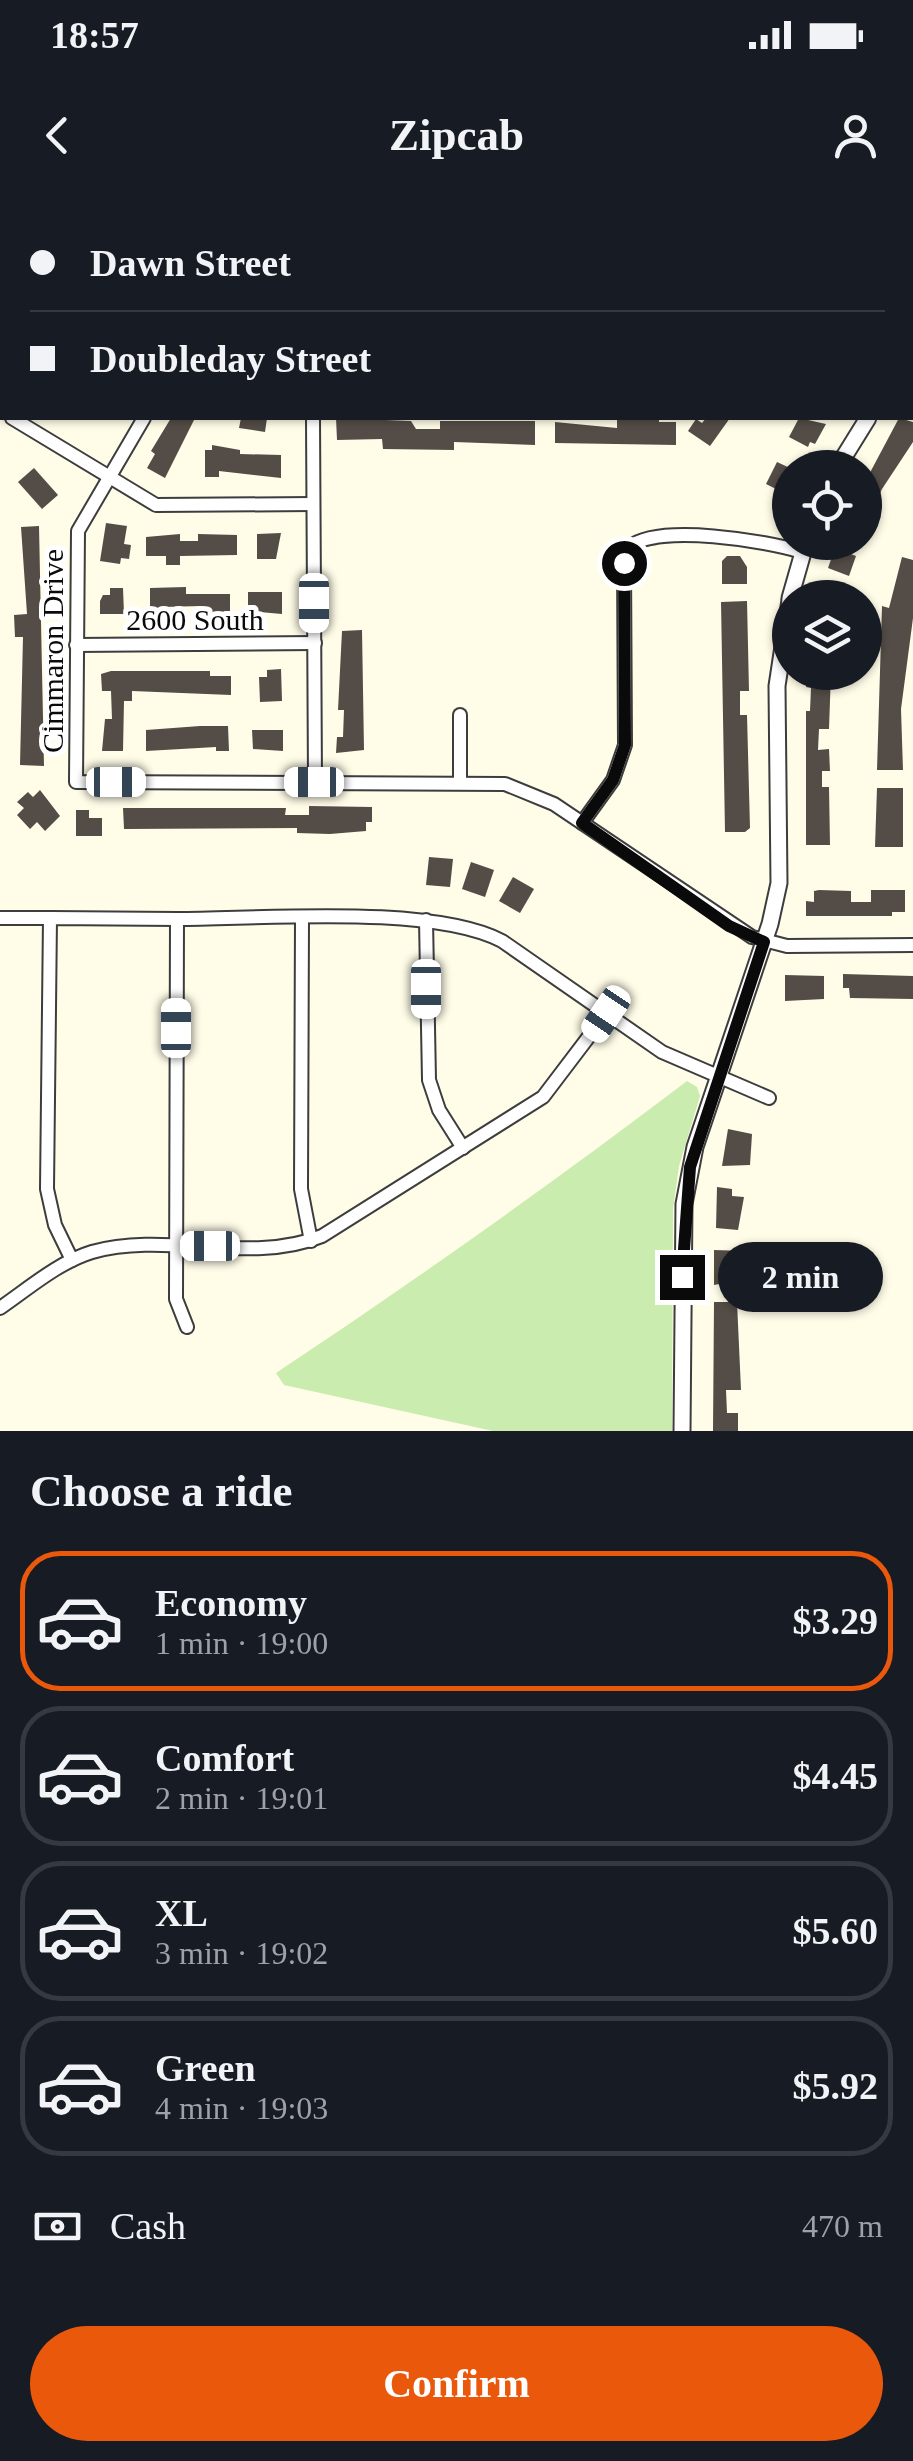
<!DOCTYPE html>
<meta charset="utf-8">
<style>
:root{--surface:#171b24;--page:#242831;--text:#f1f3f6;--muted:#9ea1a6;--line:#363941;--accent:#ea580c}
body{margin:0;font-family:"Times New Roman",serif;background:var(--page);color:var(--text);height:100vh;display:flex;flex-direction:column;font-size:38px;white-space:nowrap}
*{box-sizing:border-box;margin:0}
p{font-size:32px;color:var(--muted)}
.icon{flex:none;width:55px;height:55px;fill:none;stroke:currentColor;stroke-width:2;stroke-linecap:round;stroke-linejoin:round}
.map{position:relative;height:1231px;overflow:hidden}
.sheet{display:flex;flex-direction:column;background:var(--surface);flex:1}
.sheet>*{flex:none}
.guide{position:absolute;left:0px;top:0px;width:915px;height:220px;box-shadow:0 2px 8px #0004;display:grid;align-content:center;height:220px;padding:0 30px;background:var(--surface)}
.controls{position:absolute;left:772px;top:250px;display:grid;gap:20px}
.controls a{display:grid;place-items:center;width:110px;height:110px;border-radius:50%;background:var(--surface);box-shadow:0 2px 8px #0004;font-size:50px}
.end{position:absolute;width:45px;height:45px;margin:-22px;border:12px solid #0a0a0a;background:#fff;box-shadow:0 0 0 5px #fff}
.from{border-radius:50%}
.bubble{position:absolute;height:70px;border-radius:35px;background:var(--surface);box-shadow:0 2px 8px #0004;font-size:32px;font-weight:700;line-height:70px;text-align:center}
.car{position:absolute;width:30px;height:60px;margin:-30px -15px;border-radius:12px;box-shadow:0 0 8px 2px #0007;background:linear-gradient(#fff 24%,#345 0 40%,#fff 0 76%,#345 0 86%,#fff 0)}
.guide b{display:flex;align-items:center;gap:35px;height:95px;font-size:38px}
.guide b+b{border-top:2px solid var(--line)}
.guide i{width:25px;height:25px;background:var(--text)}
ul{padding:0;list-style:none}
li{display:flex;align-items:center;gap:30px;height:140px;margin:0 20px 15px;padding:0 10px;border:5px solid var(--line);border-radius:40px}
li div{flex:1}
li b{display:block;font-size:38px}
li em{font-style:normal;font-weight:700}
li.selected{border-color:var(--accent)}
li>.icon{width:90px;height:90px;stroke-width:1.5}
h2{padding:0 30px;font-size:45px;line-height:120px}
.pay{display:flex;align-items:center;gap:25px;height:110px;padding:0 30px;font-size:38px}
.pay p{margin-inline-start:auto}
.primary-button{display:flex;gap:20px;margin-top:auto;padding:20px 30px}
.primary-button a{flex:1;height:115px;border-radius:60px;background:var(--accent);color:#fff;font-size:40px;font-weight:700;line-height:115px;text-align:center}
.status{display:flex;justify-content:space-between;align-items:center;height:70px;padding:0 50px;background:var(--surface);direction:ltr}
.status svg{height:28px;fill:currentColor}
header{display:flex;justify-content:space-between;align-items:center;height:130px;padding:0 30px;background:var(--surface);font-size:45px;font-weight:700}
.map>svg:first-child{display:block}
.green{fill:#caecae}
.building{fill:#544c46}
.lines{fill:none;stroke-linecap:round;stroke-linejoin:round}
.minor-casing{stroke:#3d3d3d;stroke-width:16}
.tertiary-casing{stroke:#3d3d3d;stroke-width:19}
.minor{stroke:#fff;stroke-width:12}
.tertiary{stroke:#fff;stroke-width:15}
.route{stroke:#0a0a0a;stroke-width:12}
.labels{text-anchor:middle;dominant-baseline:central;stroke-width:10;stroke-linejoin:round;paint-order:stroke}
.street-label{font-size:30px;fill:#0a0a0a;stroke:#fff}
</style>
<div class="status"><b>18:57</b><svg viewBox="0 0 49 12"><path d="M0 12V9h3v3zM5 12V6h3v6zM10 12V3h3v9zM15 12V0h3v12zM26 1h20v11H26zM47 4h2v5h-2z"/></svg></div>
<header><svg class="icon" aria-label="back" viewBox="0 0 24 24"><path d="M15 5l-7 7 7 7"/></svg>Zipcab<svg class="icon" aria-label="person" viewBox="0 0 24 24"><circle cx="12" cy="8" r="4"/><path d="M4 21q1-7 8-7t8 7"/></svg></header>
<div class="map">
<svg width="913" height="1231" viewBox="0 0 913 1231">
<rect width="100%" height="100%" fill="#fffce8"/>
<!-- green -->
<path class="green" d="M687,881L697,887L700,896L679,966L673,1009L672,1231H493L284,1185L276,1173C416,1080 553,983 687,881Z"/>
<!-- building -->
<g class="building">
<polygon points="171,218 195,218 165,278 147,268 155,254 151,251"/>
<polygon points="241,218 267,218 265,232 239,228"/>
<polygon points="336,218 411,221 416,229 440,229 440,221 535,221 535,245 454,242 454,250 383,249 382,239 337,240"/>
<polygon points="659,218 659,222 676,222 676,245 555,243 555,222 617,228 617,220"/>
<polygon points="706,218 730,218 710,246 688,231 696,219 702,223"/>
<polygon points="799,218 826,224 815,244 810,242 808,247 789,237"/>
<polygon points="899,218 913,222 913,242 882,289 865,327 865,282"/>
<polygon points="212,245 240,250 240,254 281,255 281,278 219,271 219,277 205,277 205,250 212,250"/>
<polygon points="777,262 790,268 790,296 766,284"/>
<polygon points="34,268 58,295 42,309 18,282"/>
<polygon points="106,323 127,326 124,344 131,345 129,359 121,358 120,364 100,361"/>
<polygon points="39,326 44,566 20,565 23,437 15,437 14,415 27,414 21,327"/>
<polygon points="281,333 276,359 257,359 257,334"/>
<polygon points="180,334 180,341 198,341 198,334 237,335 237,355 180,356 180,365 166,365 166,356 146,356 146,337"/>
<polygon points="835,348 856,356 849,376 828,368"/>
<polygon points="727,356 740,356 747,367 747,384 722,384 722,361"/>
<polygon points="902,357 913,360 913,418 901,509 903,570 877,570 882,406 889,408"/>
<polygon points="823,385 861,393 861,398 820,398"/>
<polygon points="186,387 186,394 230,394 230,414 201,414 201,406 163,407 163,414 150,414 150,388"/>
<polygon points="110,388 123,388 124,414 100,414 100,401 103,395 110,395"/>
<polygon points="248,392 282,392 282,414 248,411"/>
<polygon points="747,401 749,491 740,491 740,515 747,515 750,628 745,632 725,632 721,402"/>
<polygon points="362,430 364,550 336,553 337,537 343,537 344,510 338,510 342,431"/>
<polygon points="281,469 282,501 260,502 259,477 267,477 267,470"/>
<polygon points="111,471 210,471 210,476 231,476 231,495 132,491 132,501 124,501 123,551 102,551 105,519 112,519 111,491 102,491 101,474"/>
<polygon points="808,472 831,472 829,529 819,529 818,550 829,549 830,571 822,571 822,587 829,587 830,645 806,645 806,511 810,511 811,488 806,487"/>
<polygon points="200,526 228,526 229,551 216,551 216,547 146,551 146,530"/>
<polygon points="252,530 283,530 283,551 253,549"/>
<polygon points="877,588 903,588 903,647 875,647"/>
<polygon points="40,590 60,616 45,631 37,622 30,629 17,615 24,608 17,602 28,592 33,597"/>
<polygon points="309,606 372,607 372,622 366,622 366,631 330,634 297,633 297,628 124,629 123,608 286,608 285,615 309,615"/>
<polygon points="76,610 89,610 89,618 102,618 102,636 76,636"/>
<polygon points="429,657 453,659 450,687 426,685"/>
<polygon points="471,662 494,670 485,697 462,689"/>
<polygon points="513,677 534,689 520,713 499,701"/>
<polygon points="819,690 851,691 851,702 871,702 871,690 905,690 905,712 892,712 892,716 806,716 806,701 814,702 814,691"/>
<polygon points="843,774 913,776 913,799 850,798 849,788 843,788"/>
<polygon points="785,775 824,776 824,799 785,801"/>
<polygon points="728,929 752,934 750,965 722,966"/>
<polygon points="717,987 732,989 732,996 744,997 738,1030 716,1028"/>
<polygon points="714,1050 747,1051 746,1079 714,1085"/>
<polygon points="714,1102 737,1102 741,1190 726,1190 727,1213 738,1213 738,1231 713,1231"/>
</g>
<g class="lines">
<defs>
<g id="minor">
<polyline points="322,0 326,2"/>
<polyline points="834,0 834,2"/>
<polyline points="109,2 110,0"/>
<polyline points="269,2 271,0"/>
<polyline points="430,2 432,0"/>
<polyline points="683,2 683,0"/>
<polyline points="0,182 2,178"/>
<polyline points="912,189 913,190"/>
<polyline points="0,210 2,212"/>
<polyline points="12,218 156,305 313,304"/>
<polyline points="144,218 78,331 76,582 505,584 554,604 752,737 787,746 913,745"/>
<polyline points="313,218 315,582"/>
<polyline points="76,445 315,443"/>
<polyline points="460,515 460,581"/>
<path d="M582,623L613,580L625,545L624,363L630,347C658,323 767,341 802,352"/>
<polyline points="0,718 50,718"/>
<polyline points="302,719 301,989 311,1041"/>
<polyline points="426,720 429,880 439,910 463,948"/>
<polyline points="72,1060 55,1025 47,989 50,718 177,719"/>
<path d="M0,1108C29,1088 59,1062 92,1052C166,1031 250,1065 322,1036L543,897L606,814"/>
<path d="M187,1127L176,1099L177,719C261,719 431,704 502,741L662,852L769,898"/>
</g>
<g id="tertiary">
<polyline points="912,161 913,161"/>
<polyline points="837,268 868,218"/>
<polyline points="790,398 806,342"/>
<polyline points="682,1231 684,1004 695,947 770,724 779,683 777,486 790,400"/>
</g>
</defs>
<!-- minor casing -->
<use href="#minor" class="minor-casing"/>
<!-- tertiary casing -->
<use href="#tertiary" class="tertiary-casing"/>
<!-- minor -->
<use href="#minor" class="minor"/>
<!-- tertiary -->
<use href="#tertiary" class="tertiary"/>
</g>
<g class="lines">
<!-- route -->
<polyline class="route" points="624,363 625,545 613,580 582,623 729,726 764,742 690,967 682,1077"/>
</g>
<g class="labels">
<!-- street labels -->
<g class="street-label">
<text x="195" y="419">2600 South</text>
<text transform="translate(52 451) rotate(-90)">Cimmaron Drive</text>
</g>
</g>
</svg>
<div class="controls">
<a><svg class="icon" aria-label="locate" viewBox="0 0 24 24"><circle cx="12" cy="12" r="6"/><path d="M12 2v4M12 18v4M2 12h4M18 12h4"/></svg></a>
<a><svg class="icon" aria-label="layers" viewBox="0 0 24 24"><path d="M12 4l9 5-9 5-9-5zM3 14l9 5 9-5"/></svg></a>
</div>
<i class="end from" style="left:624px;top:363px"></i>
<i class="end" style="left:682px;top:1077px"></i>
<div class="bubble" style="left:718px;top:1042px;width:165px">2 min</div>
<i class="car" style="left:314px;top:403px;rotate:180deg"></i>
<i class="car" style="left:116px;top:582px;rotate:90deg"></i>
<i class="car" style="left:314px;top:582px;rotate:270deg"></i>
<i class="car" style="left:426px;top:789px;rotate:180deg"></i>
<i class="car" style="left:606px;top:814px;rotate:214deg"></i>
<i class="car" style="left:176px;top:828px;rotate:0deg"></i>
<i class="car" style="left:210px;top:1046px;rotate:270deg"></i>
<div class="guide">
<b><i class="from"></i>Dawn Street</b>
<b><i></i>Doubleday Street</b>
</div>
</div>
<section class="sheet">
<h2>Choose a ride</h2>
<ul>
<li class="selected"><svg class="icon" aria-label="car" viewBox="0 0 24 24"><path d="M5 17H2v-5l4-1 3-4h7l3 4 3 1v5h-3M9 17h6M6 11h13"/><circle cx="7" cy="17" r="2"/><circle cx="17" cy="17" r="2"/></svg><div><b>Economy</b><p>1 min · 19:00</p></div><em>$3.29</em></li>
<li><svg class="icon" aria-label="car" viewBox="0 0 24 24"><path d="M5 17H2v-5l4-1 3-4h7l3 4 3 1v5h-3M9 17h6M6 11h13"/><circle cx="7" cy="17" r="2"/><circle cx="17" cy="17" r="2"/></svg><div><b>Comfort</b><p>2 min · 19:01</p></div><em>$4.45</em></li>
<li><svg class="icon" aria-label="car" viewBox="0 0 24 24"><path d="M5 17H2v-5l4-1 3-4h7l3 4 3 1v5h-3M9 17h6M6 11h13"/><circle cx="7" cy="17" r="2"/><circle cx="17" cy="17" r="2"/></svg><div><b>XL</b><p>3 min · 19:02</p></div><em>$5.60</em></li>
<li><svg class="icon" aria-label="car" viewBox="0 0 24 24"><path d="M5 17H2v-5l4-1 3-4h7l3 4 3 1v5h-3M9 17h6M6 11h13"/><circle cx="7" cy="17" r="2"/><circle cx="17" cy="17" r="2"/></svg><div><b>Green</b><p>4 min · 19:03</p></div><em>$5.92</em></li>
</ul>
<div class="pay"><svg class="icon" aria-label="cash" viewBox="0 0 24 24"><path d="M3 7h18v10H3z"/><circle cx="12" cy="12" r="2"/></svg>Cash<p>470 m</p></div>
<div class="primary-button"><a>Confirm</a></div>
</section>
